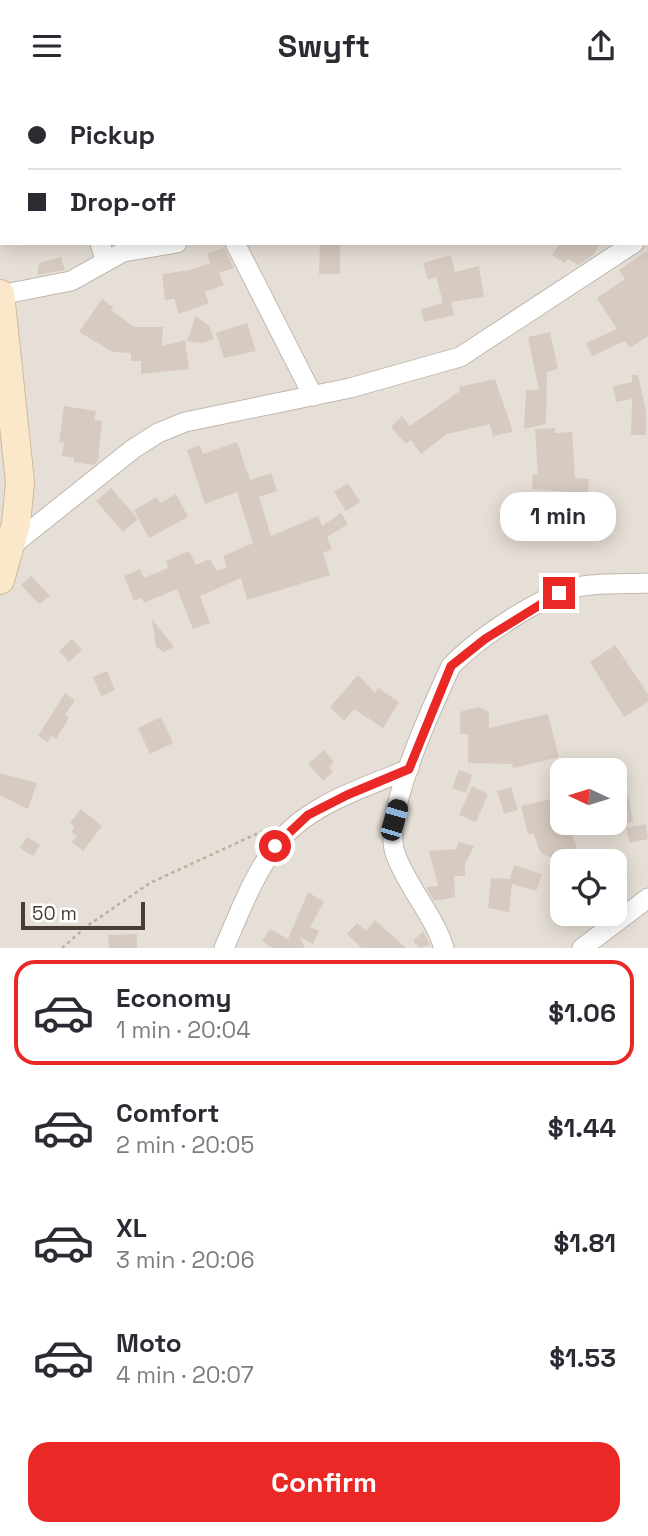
<!DOCTYPE html>
<meta charset="utf-8">
<style>
:root{--surface:#fff;--page:#f2f2f3;--text:#2b2b33;--muted:#7c7c81;--line:#e1e1e2;--accent:#ea2927}
body{margin:0;font-family:"Space Grotesk",sans-serif;background:var(--page);color:var(--text);height:100vh;display:flex;flex-direction:column;font-size:26px;white-space:nowrap}
*{box-sizing:border-box;margin:0}
p{font-size:23px;color:var(--muted)}
.icon{flex:none;width:38px;height:38px;fill:none;stroke:currentColor;stroke-width:2;stroke-linecap:round;stroke-linejoin:round}
.map{position:relative;height:857px;overflow:hidden}
.panel{display:flex;flex-direction:column;background:var(--surface);flex:1}
.panel>*{flex:none}
.top-card{position:absolute;left:0px;top:0px;width:649px;height:154px;box-shadow:0 4px 18px #0003;display:grid;align-content:center;height:154px;padding:0 28px;background:var(--surface)}
.needle{width:46px;rotate:274deg}
.controls{position:absolute;left:550px;top:667px;display:grid;gap:14px}
.controls a{display:grid;place-items:center;width:77px;height:77px;border-radius:14px;background:var(--surface);box-shadow:0 4px 18px #0003;font-size:35px}
.scale{position:absolute;left:21px;bottom:18px;width:124px;box-sizing:border-box;padding-left:7px;border:4px solid #463e37;border-top:0;font-size:19px;line-height:24px;white-space:nowrap;color:#463e37;-webkit-text-stroke:5px #fff;paint-order:stroke}
.end{position:absolute;width:32px;height:32px;margin:-16px;border:9px solid #ea2927;background:#fff;box-shadow:0 0 0 4px #fff}
.from{border-radius:50%}
.bubble{position:absolute;height:49px;border-radius:21px;background:var(--surface);box-shadow:0 4px 18px #0003;font-size:23px;font-weight:600;line-height:49px;text-align:center}
.car{position:absolute;width:21px;height:42px;margin:-21px -10px;border-radius:9px;box-shadow:0 0 5px 2px #0007;background:linear-gradient(#222 24%,#8ab4d8 0 40%,#222 0 76%,#8ab4d8 0 86%,#222 0)}
.top-card b{display:flex;align-items:center;gap:24px;height:66px;font-size:26px}
.top-card b+b{border-top:2px solid var(--line)}
.top-card i{width:18px;height:18px;background:var(--text)}
ul{padding:12px 0 0;list-style:none}
li{display:flex;align-items:center;gap:21px;height:105px;margin:0 14px 10px;padding:0 14px;border:4px solid transparent;border-radius:21px}
li div{flex:1}
li b{display:block;font-size:26px}
li em{font-style:normal;font-weight:600}
li.active{border-color:var(--accent)}
li>.icon{width:63px;height:63px;stroke-width:1.5}
.primary-button{display:flex;gap:14px;margin-top:auto;padding:14px 28px}
.primary-button a{flex:1;height:80px;border-radius:21px;background:var(--accent);color:#fff;font-size:28px;font-weight:600;line-height:80px;text-align:center}
header{display:flex;justify-content:space-between;align-items:center;height:91px;padding:0 28px;background:var(--surface);font-size:32px;font-weight:600}
.map>svg:first-child{display:block}
.residential{fill:#e6dfd7;fill-rule:evenodd}
.building{fill:#d7cbc1}
.lines{fill:none;stroke-linecap:round;stroke-linejoin:round}
.street-casing{stroke:#c1b7ae;stroke-width:21}
.secondary-casing{stroke:#cfba9b;stroke-width:30}
.path{stroke:#beae9d;stroke-width:2.5;stroke-dasharray:3.5 3.5;stroke-linecap:butt}
.street{stroke:#fff;stroke-width:19}
.secondary{stroke:#fbe8ca;stroke-width:28}
.route{stroke:#ea2927;stroke-width:9}
</style>
<header><svg class="icon" aria-label="menu" viewBox="0 0 24 24"><path d="M4 6h16M4 12h16M4 18h16"/></svg>Swyft<svg class="icon" aria-label="share" viewBox="0 0 24 24"><path d="M12 15V3M7 8l5-5 5 5M5 13v7h14v-7"/></svg></header>
<div class="map">
<svg width="648" height="857" viewBox="0 0 648 857">
<rect width="100%" height="100%" fill="#f3eee8"/>
<!-- residential -->
<path class="residential" d="M0,0H648V857H0ZM2,2H648V152H2ZM562,679H614V732H562ZM562,770H614V822H562Z"/>
<!-- building -->
<g class="building">
<polygon points="320,152 340,152 340,183 319,183"/>
<polygon points="560,152 600,152 593,164 578,174 568,168 565,172 552,164"/>
<polygon points="224,157 234,177 219,182 224,194 205,201 209,212 179,223 174,208 165,209 162,183 190,179 210,172 207,163"/>
<polygon points="648,160 648,245 630,257 625,250 592,265 586,252 617,238 597,207 625,188 619,179"/>
<polygon points="451,164 455,181 479,175 484,206 451,211 454,224 424,231 421,218 443,212 436,186 428,189 423,172"/>
<polygon points="61,166 65,179 37,184 39,172"/>
<polygon points="102,208 113,216 111,219 134,236 163,236 162,255 185,249 189,278 141,283 141,270 131,270 131,262 113,261 79,241"/>
<polygon points="196,225 209,235 214,248 202,252 187,250"/>
<polygon points="247,232 256,260 224,267 216,242"/>
<polygon points="550,241 558,278 547,281 546,333 524,338 526,299 539,299 528,246"/>
<polygon points="632,284 638,284 646,320 646,344 631,344 632,308 616,311 613,295 632,291"/>
<polygon points="495,288 513,341 493,345 490,333 447,343 421,363 411,349 406,353 391,336 402,325 410,335 460,300 459,296"/>
<polygon points="64,315 96,320 94,329 102,330 98,370 94,374 74,371 74,367 62,365 64,352 59,351"/>
<polygon points="555,337 555,342 572,341 575,387 589,388 587,416 569,414 570,401 532,398 533,383 538,383 535,338"/>
<polygon points="237,351 250,389 271,382 277,400 259,406 271,445 318,425 322,435 341,422 348,433 327,446 332,458 323,462 330,484 247,509 241,487 200,505 210,532 193,538 177,498 144,512 142,507 134,510 124,485 140,478 144,487 168,477 166,470 189,460 196,474 210,468 217,480 227,476 223,465 253,452 237,401 205,413 187,359 200,354 203,363"/>
<polygon points="348,392 360,411 346,420 334,401"/>
<polygon points="111,397 138,428 123,441 96,410"/>
<polygon points="176,403 188,426 149,447 134,419 157,406 160,412"/>
<polygon points="31,485 50,505 39,513 21,494"/>
<polygon points="152,528 174,556 164,561 156,556"/>
<polygon points="72,548 82,559 69,571 59,560"/>
<polygon points="615,554 648,603 648,611 624,626 590,571"/>
<polygon points="107,580 115,599 101,605 93,586"/>
<polygon points="358,584 375,602 378,597 399,611 383,637 354,618 344,630 330,616"/>
<polygon points="65,602 75,609 65,624 69,627 56,648 51,645 48,651 38,645"/>
<polygon points="478,616 489,621 489,637 548,623 559,666 513,677 512,673 468,672 468,643 460,643 460,621"/>
<polygon points="161,626 173,652 150,663 138,637"/>
<polygon points="324,659 334,671 329,676 333,681 323,690 308,673"/>
<polygon points="459,679 472,684 466,702 452,697"/>
<polygon points="0,682 37,692 28,718 0,704"/>
<polygon points="472,695 488,703 476,731 459,724"/>
<polygon points="511,696 518,719 504,723 497,700"/>
<polygon points="559,706 562,737 568,734 577,757 552,767 541,762 533,742 528,744 521,715"/>
<polygon points="629,706 633,731 614,735 614,709"/>
<polygon points="81,718 102,735 83,760 72,751 77,745 71,741 75,736 70,732"/>
<polygon points="646,733 648,748 630,752 626,737"/>
<polygon points="27,746 40,754 33,765 20,757"/>
<polygon points="459,751 474,755 465,773 465,785 454,785 455,806 434,810 426,796 438,795 429,760 456,758"/>
<polygon points="514,774 542,783 536,800 512,793 509,821 488,817 491,787 510,788"/>
<polygon points="308,801 324,811 310,836 319,840 313,853 300,846 305,857 273,857 262,850 270,838 288,848"/>
<polygon points="375,829 406,857 362,857 347,843 357,832 366,840"/>
<polygon points="423,840 430,854 419,857 413,850"/>
<polygon points="137,843 137,857 109,857 108,844"/>
</g>
<g class="lines">
<defs>
<g id="street">
<polyline points="57,0 59,2"/>
<polyline points="445,0 455,2"/>
<polyline points="100,152 105,169"/>
<polyline points="235,152 313,305"/>
<polyline points="0,204 71,190 123,161 177,152"/>
<polyline points="10,456 133,358 158,342 185,331 350,297 460,266 634,152"/>
<path d="M224,857C239,823 253,785 275,756C305,714 364,697 409,678"/>
<path d="M444,857C434,824 407,796 395,762C382,722 433,614 451,575C479,546 544,502 583,495C604,492 627,493 648,492"/>
<polyline points="582,857 648,807"/>
</g>
<polyline id="secondary" points="0,203 20,391 16,433 0,489"/>
</defs>
<!-- street casing -->
<use href="#street" class="street-casing"/>
<!-- secondary casing -->
<use href="#secondary" class="secondary-casing"/>
<!-- path -->
<polyline class="path" points="62,857 87,835 150,792 267,738"/>
<!-- street -->
<use href="#street" class="street"/>
<!-- secondary -->
<use href="#secondary" class="secondary"/>
</g>
<g class="lines">
<!-- route -->
<polyline class="route" points="275,755 308,724 347,704 409,678 451,575 485,548 559,502"/>
</g>
</svg>
<div class="controls">
<a><svg class="needle" viewBox="-14 -14 28 28"><path d="M0-13l5 13h-10z" fill="#e53935"/><path d="M0 13l5-13h-10z" fill="#7c7c81"/></svg></a>
<a><svg class="icon" aria-label="locate" viewBox="0 0 24 24"><circle cx="12" cy="12" r="6"/><path d="M12 2v4M12 18v4M2 12h4M18 12h4"/></svg></a>
</div>
<div class="scale">50 m</div>
<i class="end from" style="left:275px;top:755px"></i>
<i class="end" style="left:559px;top:502px"></i>
<div class="bubble" style="left:500px;top:401px;width:116px">1 min</div>
<i class="car" style="left:394px;top:729px;rotate:16deg"></i>
<div class="top-card">
<b><i class="from"></i>Pickup</b>
<b><i></i>Drop-off</b>
</div>
</div>
<section class="panel">
<ul>
<li class="active"><svg class="icon" aria-label="car" viewBox="0 0 24 24"><path d="M5 17H2v-5l4-1 3-4h7l3 4 3 1v5h-3M9 17h6M6 11h13"/><circle cx="7" cy="17" r="2"/><circle cx="17" cy="17" r="2"/></svg><div><b>Economy</b><p>1 min · 20:04</p></div><em>$1.06</em></li>
<li><svg class="icon" aria-label="car" viewBox="0 0 24 24"><path d="M5 17H2v-5l4-1 3-4h7l3 4 3 1v5h-3M9 17h6M6 11h13"/><circle cx="7" cy="17" r="2"/><circle cx="17" cy="17" r="2"/></svg><div><b>Comfort</b><p>2 min · 20:05</p></div><em>$1.44</em></li>
<li><svg class="icon" aria-label="car" viewBox="0 0 24 24"><path d="M5 17H2v-5l4-1 3-4h7l3 4 3 1v5h-3M9 17h6M6 11h13"/><circle cx="7" cy="17" r="2"/><circle cx="17" cy="17" r="2"/></svg><div><b>XL</b><p>3 min · 20:06</p></div><em>$1.81</em></li>
<li><svg class="icon" aria-label="car" viewBox="0 0 24 24"><path d="M5 17H2v-5l4-1 3-4h7l3 4 3 1v5h-3M9 17h6M6 11h13"/><circle cx="7" cy="17" r="2"/><circle cx="17" cy="17" r="2"/></svg><div><b>Moto</b><p>4 min · 20:07</p></div><em>$1.53</em></li>
</ul>
<div class="primary-button"><a>Confirm</a></div>
</section>
